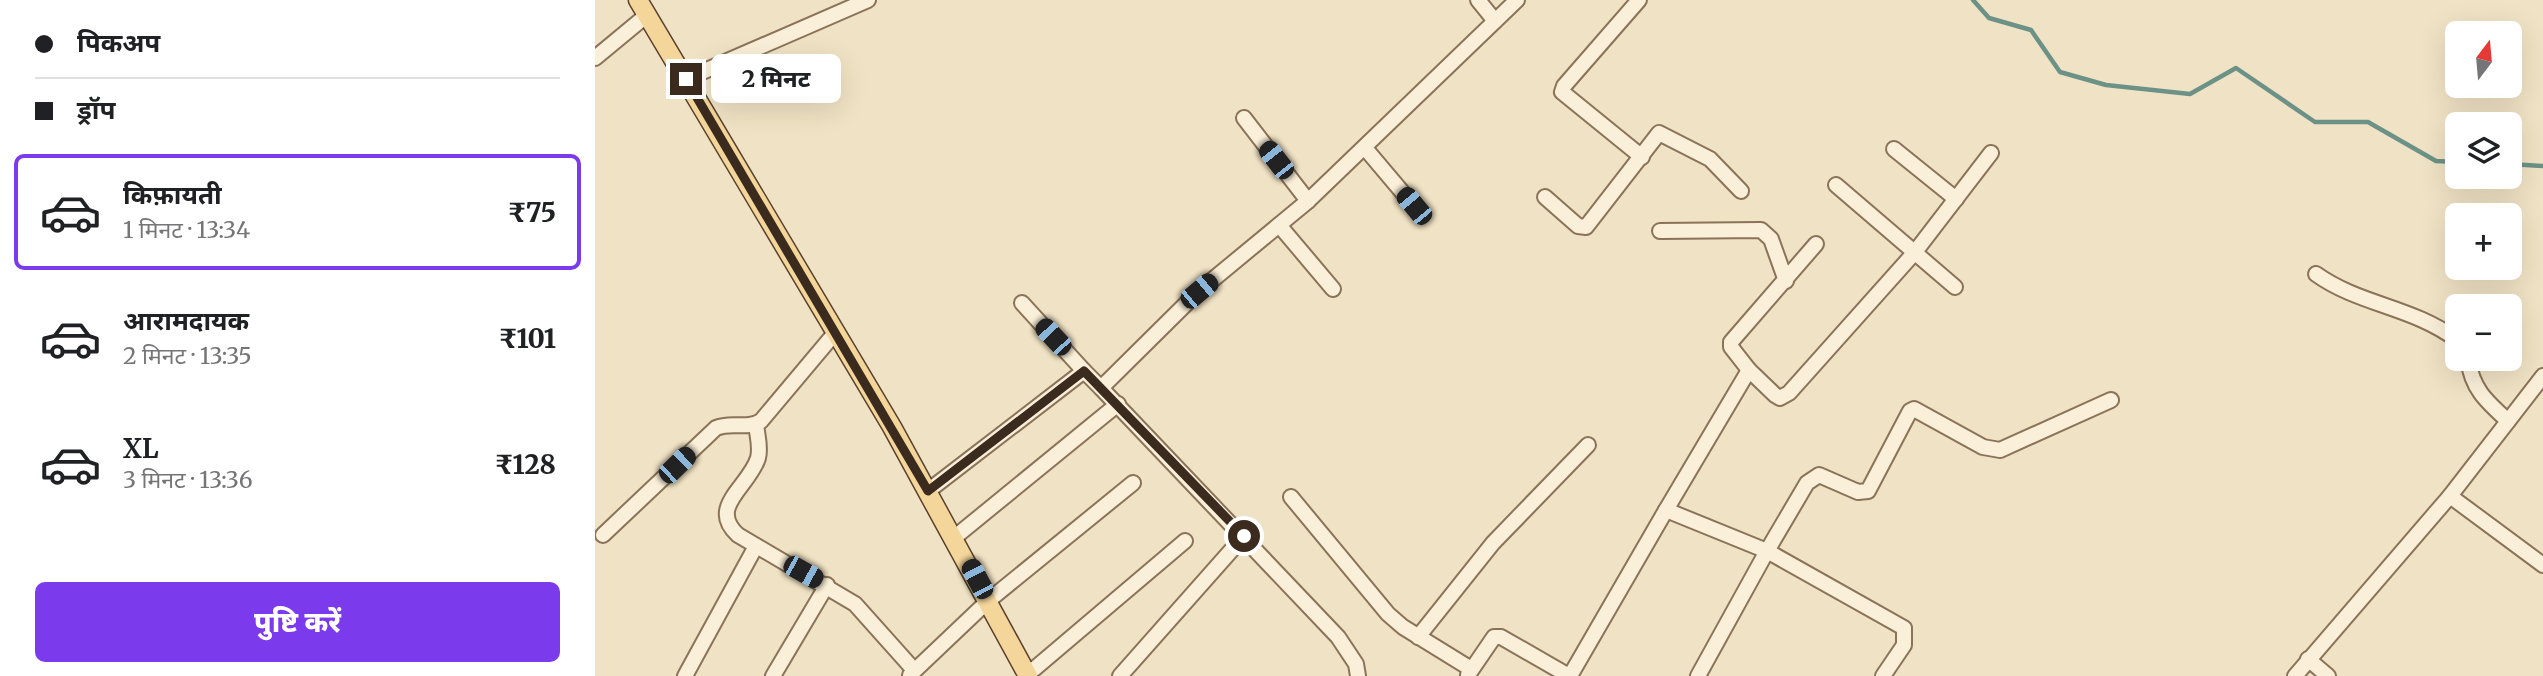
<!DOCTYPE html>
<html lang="hi">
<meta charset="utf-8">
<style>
:root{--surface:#fff;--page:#f6f6f6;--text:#202124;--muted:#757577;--line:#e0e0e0;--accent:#7c3aed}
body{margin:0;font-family:Merriweather,"Noto Sans Devanagari",serif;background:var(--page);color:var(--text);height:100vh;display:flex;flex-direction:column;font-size:26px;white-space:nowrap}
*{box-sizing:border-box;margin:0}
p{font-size:23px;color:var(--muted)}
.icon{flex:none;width:38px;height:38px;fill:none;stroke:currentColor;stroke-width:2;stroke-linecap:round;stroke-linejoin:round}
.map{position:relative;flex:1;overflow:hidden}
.details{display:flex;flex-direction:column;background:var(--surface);width:595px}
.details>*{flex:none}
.hud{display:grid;align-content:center;height:154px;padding:0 35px;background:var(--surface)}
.needle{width:46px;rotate:16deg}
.controls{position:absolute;left:1850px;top:21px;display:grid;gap:14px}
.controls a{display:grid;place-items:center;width:77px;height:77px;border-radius:10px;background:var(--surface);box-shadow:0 7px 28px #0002;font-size:35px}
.end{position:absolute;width:32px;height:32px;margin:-16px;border:9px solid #3b2b1e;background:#fff;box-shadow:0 0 0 4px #fff}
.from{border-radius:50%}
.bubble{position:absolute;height:49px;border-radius:10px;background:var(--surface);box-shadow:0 7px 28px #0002;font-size:23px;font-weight:800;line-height:49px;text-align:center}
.car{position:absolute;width:21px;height:42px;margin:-21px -10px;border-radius:9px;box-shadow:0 0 5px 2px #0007;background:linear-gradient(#222 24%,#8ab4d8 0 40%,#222 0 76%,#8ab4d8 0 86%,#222 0)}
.hud b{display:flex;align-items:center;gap:24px;height:66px;font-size:26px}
.hud b+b{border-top:2px solid var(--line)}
.hud i{width:18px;height:18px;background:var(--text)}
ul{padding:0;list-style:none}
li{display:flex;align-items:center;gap:21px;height:116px;margin:0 14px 10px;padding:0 21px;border:4px solid transparent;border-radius:10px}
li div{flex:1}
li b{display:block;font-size:26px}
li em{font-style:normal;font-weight:800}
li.selected{border-color:var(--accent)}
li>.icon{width:63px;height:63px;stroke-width:1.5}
.button{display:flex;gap:14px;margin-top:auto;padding:14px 35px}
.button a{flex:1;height:80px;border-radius:10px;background:var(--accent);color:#fff;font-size:28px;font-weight:800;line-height:80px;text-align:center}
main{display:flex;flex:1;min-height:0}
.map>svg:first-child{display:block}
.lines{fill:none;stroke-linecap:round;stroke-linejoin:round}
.stream{stroke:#6c9288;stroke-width:4.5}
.minor-casing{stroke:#8b7359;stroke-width:18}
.major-casing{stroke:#59412e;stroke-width:21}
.minor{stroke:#faefd8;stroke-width:14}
.major{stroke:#f4d69b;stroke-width:18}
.route{stroke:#3b2b1e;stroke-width:9}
</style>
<main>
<section class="details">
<div class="hud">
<b><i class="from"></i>पिकअप</b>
<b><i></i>ड्रॉप</b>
</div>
<ul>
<li class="selected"><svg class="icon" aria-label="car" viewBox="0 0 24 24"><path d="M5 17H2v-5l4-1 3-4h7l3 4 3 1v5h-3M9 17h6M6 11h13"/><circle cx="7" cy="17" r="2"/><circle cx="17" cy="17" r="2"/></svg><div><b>किफ़ायती</b><p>1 मिनट · 13:34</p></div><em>₹75</em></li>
<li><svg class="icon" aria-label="car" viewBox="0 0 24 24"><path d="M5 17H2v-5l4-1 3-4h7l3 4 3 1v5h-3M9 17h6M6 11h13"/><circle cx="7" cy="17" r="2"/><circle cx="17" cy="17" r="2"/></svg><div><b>आरामदायक</b><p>2 मिनट · 13:35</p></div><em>₹101</em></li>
<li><svg class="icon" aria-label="car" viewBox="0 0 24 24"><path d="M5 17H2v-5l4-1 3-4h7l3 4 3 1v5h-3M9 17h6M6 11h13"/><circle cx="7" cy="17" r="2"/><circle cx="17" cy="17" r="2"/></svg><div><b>XL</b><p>3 मिनट · 13:36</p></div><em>₹128</em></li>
</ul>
<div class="button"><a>पुष्टि करें</a></div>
</section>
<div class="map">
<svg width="1948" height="676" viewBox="0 0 1948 676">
<rect width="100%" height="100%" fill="#f0e2c4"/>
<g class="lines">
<!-- stream -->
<g class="stream">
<polyline points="1378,0 1394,18 1436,30 1465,72 1511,85 1595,94 1641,68 1720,122 1773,122 1841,161 1862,162"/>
<polyline points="1914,164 1948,166"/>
</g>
<defs>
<g id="minor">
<polyline points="883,0 900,21"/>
<polyline points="1044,0 969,86 967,92 1047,157"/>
<polyline points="0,58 52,15"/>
<polyline points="91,79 273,0"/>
<polyline points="649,118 713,201"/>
<polyline points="770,148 819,206"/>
<polyline points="1299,149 1361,199"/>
<polyline points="1241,185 1360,287"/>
<polyline points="950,197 983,226 991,227 1064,133 1115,159 1146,191"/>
<polyline points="684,225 738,289"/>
<polyline points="1065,231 1166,230 1176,239 1191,281"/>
<path d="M1721,274C1764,305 1819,307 1862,340"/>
<polyline points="427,303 489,371"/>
<path d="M1873,359C1877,389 1891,401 1913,421"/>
<polyline points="1154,370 1136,347 1136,342 1221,244"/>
<polyline points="506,388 743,637 761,664 763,676"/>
<path d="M161,424C162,435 166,447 163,458C154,487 112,507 143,535L260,604L319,670"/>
<polyline points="333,491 489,371 506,388 604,291 713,201 922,0"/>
<polyline points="1855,496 1948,565"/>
<polyline points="696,497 793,614 808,627 876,669"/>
<path d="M8,535L121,428C136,421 152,430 166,421L240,333"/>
<polyline points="360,537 523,404"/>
<polyline points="823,637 898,543 993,445"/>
<polyline points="1713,659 1733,676"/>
<polyline points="315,675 393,601 538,483"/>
<polyline points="432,675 590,541"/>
<polyline points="873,675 899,637 906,637 974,676"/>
<polyline points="90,676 161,546"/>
<polyline points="178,676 232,585"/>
<polyline points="525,676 649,536"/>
<polyline points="975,676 1071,510"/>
<polyline points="1103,676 1172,551 1071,510 1154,370 1180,395 1185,398 1194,393 1320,252 1396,153"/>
<polyline points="1288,676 1309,645 1309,628 1172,551 1212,483 1224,475 1263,492 1273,491 1315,411 1319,409 1388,447 1405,450 1516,400"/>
<polyline points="1700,676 1855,496 1948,376"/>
</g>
<polyline id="major" points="43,0 297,427 433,676"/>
</defs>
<!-- minor casing -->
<use href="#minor" class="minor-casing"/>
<!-- major casing -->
<use href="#major" class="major-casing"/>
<!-- minor -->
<use href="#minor" class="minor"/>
<!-- major -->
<use href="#major" class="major"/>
</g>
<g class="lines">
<!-- route -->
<polyline class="route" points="91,79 333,491 489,371 649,536"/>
</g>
</svg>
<div class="controls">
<a><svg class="needle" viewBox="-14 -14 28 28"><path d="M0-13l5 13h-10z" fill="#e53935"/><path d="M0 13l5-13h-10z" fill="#757577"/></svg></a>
<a><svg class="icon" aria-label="layers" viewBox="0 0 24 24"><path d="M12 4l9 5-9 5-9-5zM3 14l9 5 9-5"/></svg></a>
<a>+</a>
<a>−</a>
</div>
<i class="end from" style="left:649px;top:536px"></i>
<i class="end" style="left:91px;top:79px"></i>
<div class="bubble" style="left:116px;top:54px;width:130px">2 मिनट</div>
<i class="car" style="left:681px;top:160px;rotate:322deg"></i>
<i class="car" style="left:819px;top:206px;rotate:320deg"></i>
<i class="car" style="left:604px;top:291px;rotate:50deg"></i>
<i class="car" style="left:458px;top:337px;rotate:317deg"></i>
<i class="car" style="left:82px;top:465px;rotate:46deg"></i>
<i class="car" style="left:208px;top:572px;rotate:119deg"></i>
<i class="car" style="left:382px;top:579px;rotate:332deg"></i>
</div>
</main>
